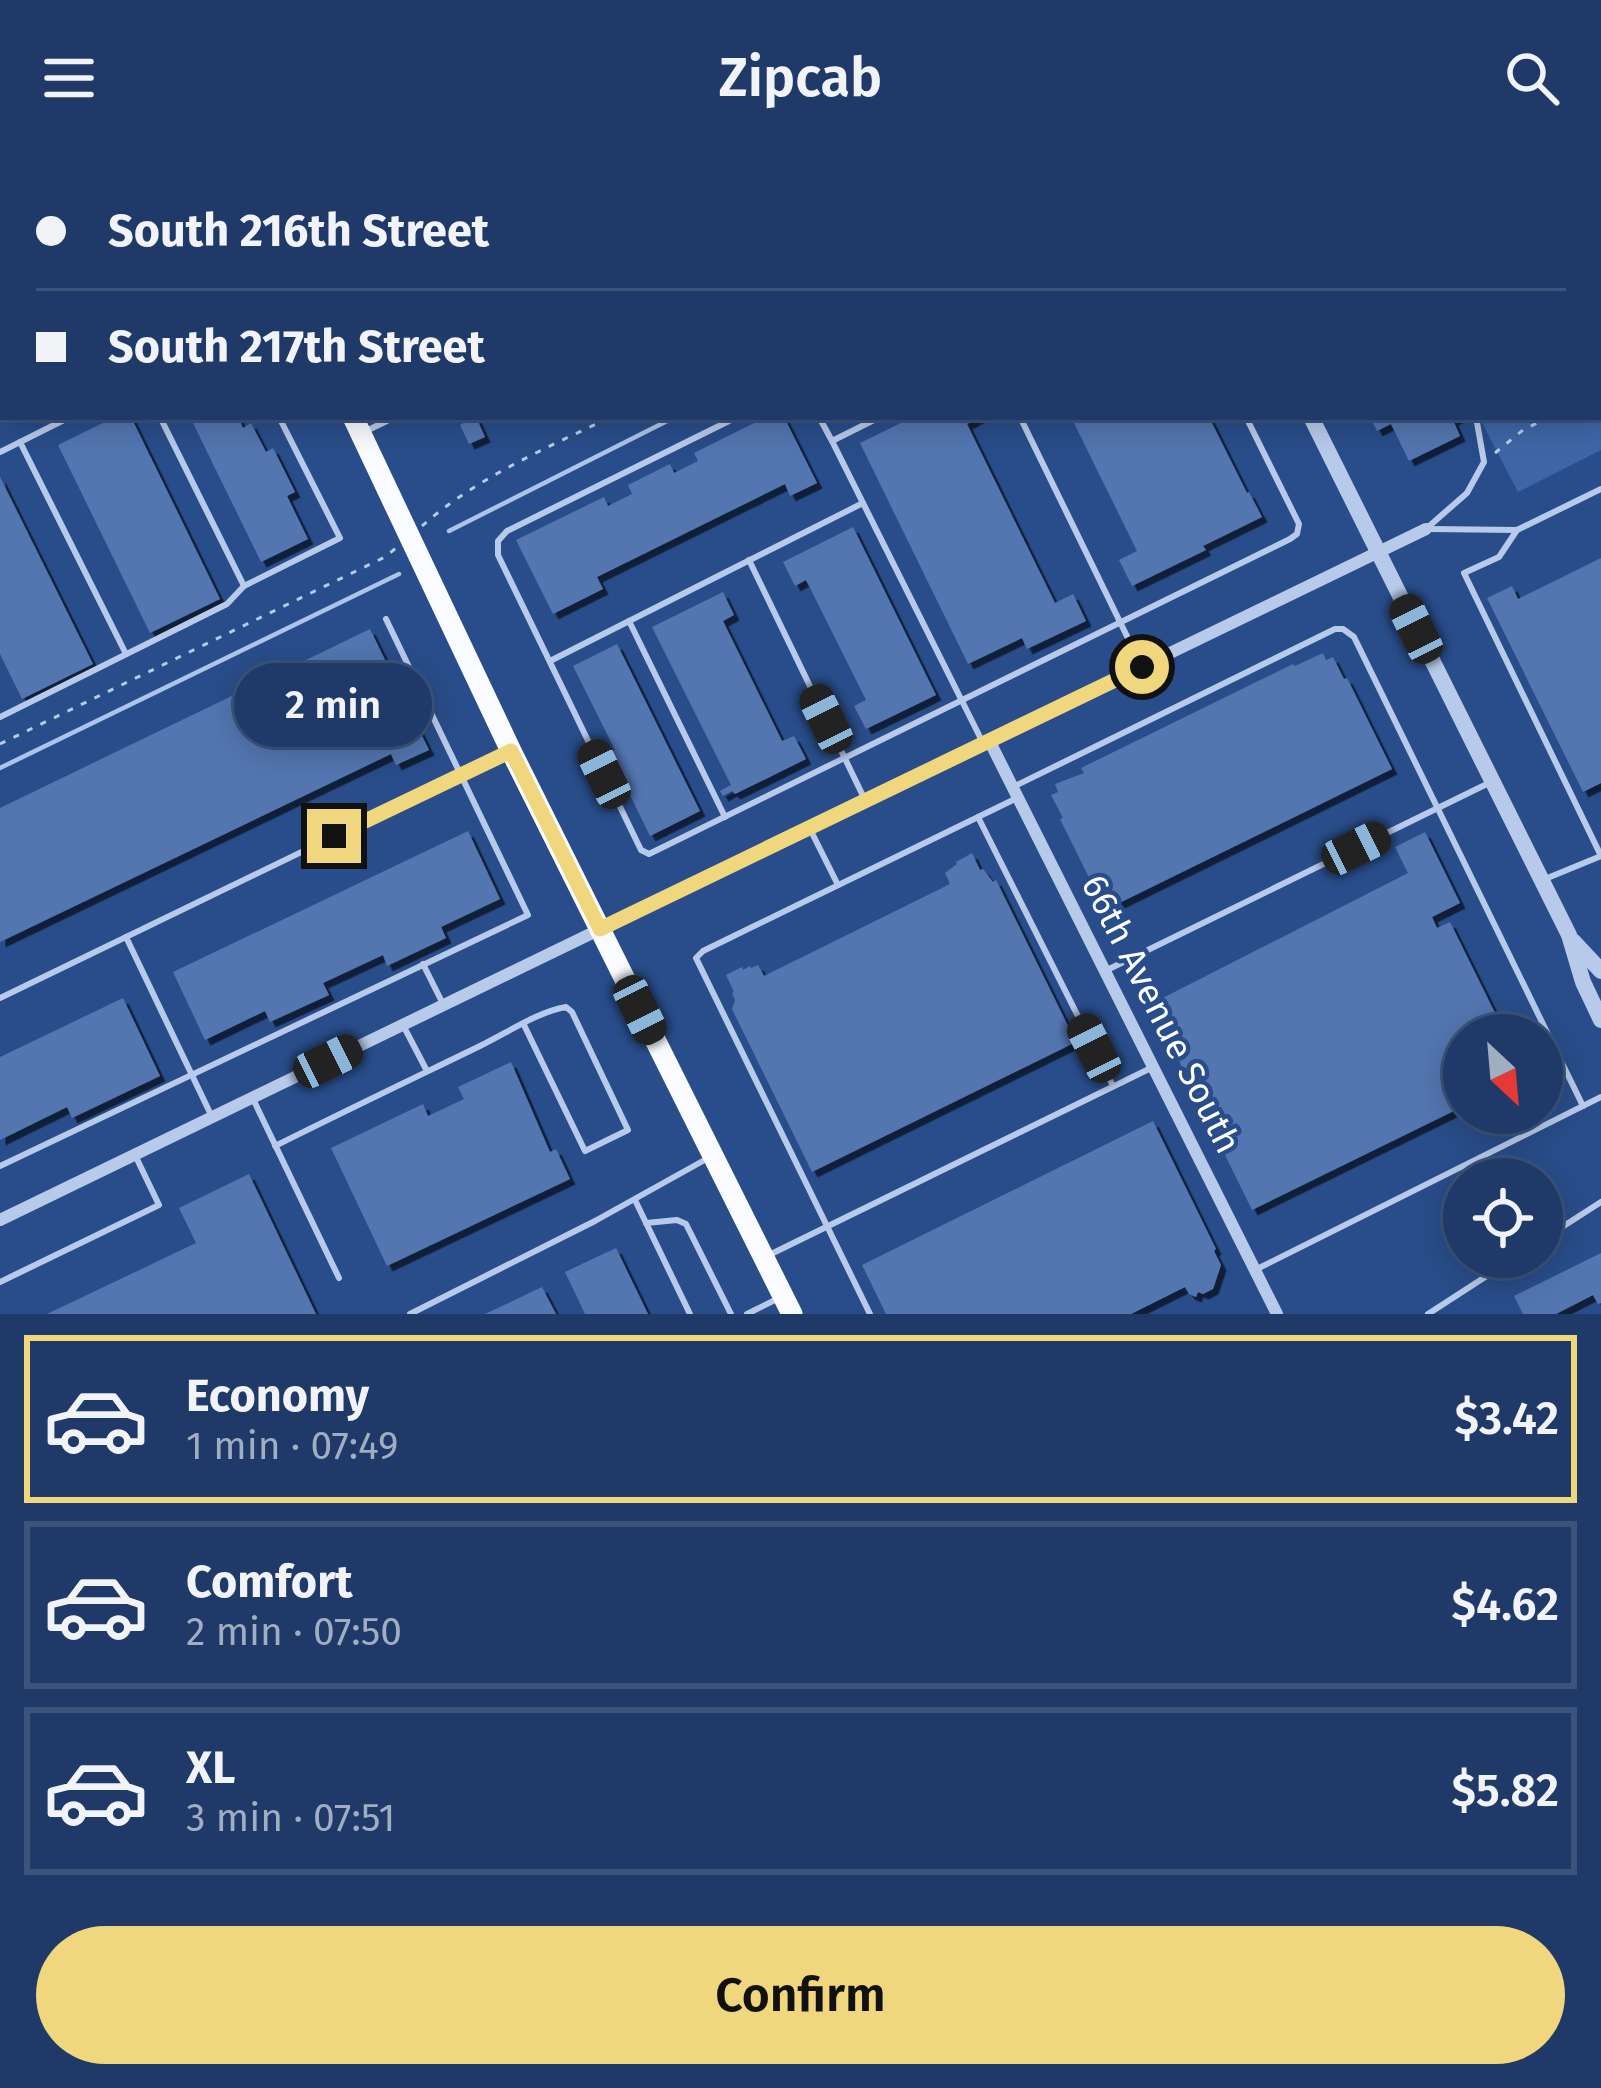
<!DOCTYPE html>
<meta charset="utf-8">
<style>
:root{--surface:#1f3a68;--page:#27416e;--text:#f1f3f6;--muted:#a1adc0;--line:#3c547c;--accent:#f0d77e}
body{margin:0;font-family:"Fira Sans",sans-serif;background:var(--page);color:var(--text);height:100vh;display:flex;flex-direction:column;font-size:45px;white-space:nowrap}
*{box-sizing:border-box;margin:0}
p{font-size:39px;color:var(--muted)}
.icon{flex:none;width:66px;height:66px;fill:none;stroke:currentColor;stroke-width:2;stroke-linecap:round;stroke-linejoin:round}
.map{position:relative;height:1158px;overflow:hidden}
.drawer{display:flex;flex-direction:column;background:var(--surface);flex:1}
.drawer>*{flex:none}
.top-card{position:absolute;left:0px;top:0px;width:1602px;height:264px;box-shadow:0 6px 30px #0003,0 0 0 3px var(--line);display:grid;align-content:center;height:264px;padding:0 36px;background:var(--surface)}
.needle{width:78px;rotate:154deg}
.fabs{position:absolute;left:1443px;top:858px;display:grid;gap:24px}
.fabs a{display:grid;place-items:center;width:120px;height:120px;border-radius:50%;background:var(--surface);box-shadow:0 6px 30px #0003,0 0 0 3px var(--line);font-size:60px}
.end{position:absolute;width:54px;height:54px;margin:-27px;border:15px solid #f0d77e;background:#111;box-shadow:0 0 0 6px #111}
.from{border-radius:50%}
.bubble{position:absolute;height:84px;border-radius:42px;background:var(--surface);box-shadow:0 6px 30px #0003,0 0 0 3px var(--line);font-size:39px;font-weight:600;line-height:84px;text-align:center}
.car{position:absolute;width:36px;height:72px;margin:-36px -18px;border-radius:15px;box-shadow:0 0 9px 3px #0007;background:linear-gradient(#222 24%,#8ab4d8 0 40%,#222 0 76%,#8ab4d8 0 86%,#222 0)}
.top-card b{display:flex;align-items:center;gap:42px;height:114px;font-size:45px}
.top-card b+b{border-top:3px solid var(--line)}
.top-card i{width:30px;height:30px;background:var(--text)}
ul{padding:21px 0 0;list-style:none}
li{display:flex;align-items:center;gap:36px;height:168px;margin:0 24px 18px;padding:0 12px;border:6px solid var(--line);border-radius:0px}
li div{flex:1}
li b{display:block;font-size:45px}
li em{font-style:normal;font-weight:600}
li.selected{border-color:var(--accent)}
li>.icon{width:108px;height:108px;stroke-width:1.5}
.button{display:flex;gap:24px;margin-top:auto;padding:24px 36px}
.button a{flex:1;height:138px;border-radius:72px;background:var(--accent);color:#111;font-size:48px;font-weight:600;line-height:138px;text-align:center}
header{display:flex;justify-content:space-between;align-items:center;height:156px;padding:0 36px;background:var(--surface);font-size:54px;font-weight:600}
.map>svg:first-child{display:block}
.green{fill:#3e66a6}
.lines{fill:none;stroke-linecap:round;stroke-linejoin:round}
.stream{stroke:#acc4e9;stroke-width:4.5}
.building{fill:#5276b1;filter:url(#shadow)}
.path{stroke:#b7cae9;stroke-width:3;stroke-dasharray:6 9;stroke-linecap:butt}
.service{stroke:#b7cae9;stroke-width:6}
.minor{stroke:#b7cae9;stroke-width:12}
.tertiary{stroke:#b7cae9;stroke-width:16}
.primary{stroke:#f9fbfe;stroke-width:21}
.route{stroke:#f0d77e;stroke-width:15}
.labels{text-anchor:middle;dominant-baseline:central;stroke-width:9;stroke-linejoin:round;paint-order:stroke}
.street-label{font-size:36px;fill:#fff;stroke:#294d8a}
</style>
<header><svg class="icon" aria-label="menu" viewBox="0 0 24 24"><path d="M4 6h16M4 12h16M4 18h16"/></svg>Zipcab<svg class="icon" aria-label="search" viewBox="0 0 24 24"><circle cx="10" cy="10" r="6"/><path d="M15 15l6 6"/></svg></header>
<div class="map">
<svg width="1601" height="1158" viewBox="0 0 1601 1158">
<defs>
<filter id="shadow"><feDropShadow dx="5.5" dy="5.5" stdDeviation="0" flood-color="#0009"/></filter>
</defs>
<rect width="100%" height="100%" fill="#294d8a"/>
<!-- green -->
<polygon class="green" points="1221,0 1601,0 1601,294 1518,336 1479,261 1599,261 1599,3 1222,3"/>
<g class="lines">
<!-- stream -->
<g class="stream">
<polyline points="1260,3 1260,0"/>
<polyline points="449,375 675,261"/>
<polyline points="0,612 399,418"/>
</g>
</g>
<!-- building -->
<g class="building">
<polygon points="115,261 131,261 220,443 150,477 58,289"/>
<polygon points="190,261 238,261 243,272 251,267 266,296 273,292 295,336 287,340 308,383 261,406"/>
<polygon points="476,261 485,281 469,288 460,269"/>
<polygon points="766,261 784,261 817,327 790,340 785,328 597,421 603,433 553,458 516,384 604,341 608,350 632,338 628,329 670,308 674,317 698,305 694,297"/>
<polygon points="913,261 980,261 967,268 1055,447 1073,438 1086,465 1027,493 1022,482 968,508 860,287"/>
<polygon points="1071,261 1209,261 1247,337 1249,336 1262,361 1203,390 1206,394 1132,430 1119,404 1137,395"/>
<polygon points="1370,261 1459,261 1453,264 1460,280 1409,305 1391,268 1377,275"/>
<polygon points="0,321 93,508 22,543 0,498"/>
<polygon points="853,371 936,539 866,573 854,550 866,544 806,424 795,430 783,406"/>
<polygon points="1601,402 1601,627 1583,636 1487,442 1512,430 1518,443"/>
<polygon points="723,436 734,459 723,465 782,585 794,580 806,603 735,638 732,635 723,640 720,635 731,629 652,471"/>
<polygon points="370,473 429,594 396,609 391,598 0,786 0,652"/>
<polygon points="617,488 700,655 650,680 609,596 615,594 573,510"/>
<polygon points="1323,497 1326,504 1333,501 1344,523 1347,522 1392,613 1105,754 1060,663 1063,662 1051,639 1058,636 1055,628 1084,617 1081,612 1293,508 1295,510"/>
<polygon points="468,675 500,743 441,771 446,782 387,810 383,799 323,827 329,839 270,866 265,855 205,884 173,816"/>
<polygon points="1425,676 1460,747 1432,761 1437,772 1450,766 1500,867 1486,874 1488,879 1464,879 1464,950 1252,1054 1151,848 1408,717 1395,691"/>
<polygon points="972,697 980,714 983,713 993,726 996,724 1076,886 812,1016 732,853 735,844 732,837 734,836 726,819 742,811 743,814 750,810 751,812 758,809 764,820 950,728 945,717 957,708 956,706"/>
<polygon points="123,842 160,920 72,962 67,951 0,984 0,901"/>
<polygon points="511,906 550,996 556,993 570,1023 387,1110 331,992 423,948 428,960 464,943 458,931"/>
<polygon points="1153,965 1216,1093 1214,1095 1221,1109 1213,1133 1203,1138 1198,1136 1196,1141 1189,1138 1185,1131 1131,1158 886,1158 862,1109"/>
<polygon points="249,1018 316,1158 47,1158 196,1087 179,1052"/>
<polygon points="616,1092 648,1158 585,1158 565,1116"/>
<polygon points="1601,1097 1601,1147 1598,1148 1593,1139 1556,1158 1523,1158 1514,1140"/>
<polygon points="542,1131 556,1158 485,1158"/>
</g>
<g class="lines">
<!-- path -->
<g class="path">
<polyline points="1231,0 1233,3"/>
<polyline points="1344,0 1346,3"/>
<polyline points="1365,3 1371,0"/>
<polyline points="1599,236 1601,235"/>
<polyline points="1495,297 1523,274 1549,261"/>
<path d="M422,370C476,322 546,292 611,261"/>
<polyline points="0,588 385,401 396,392"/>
</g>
<!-- service -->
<g class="service">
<polyline points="43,0 45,3"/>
<polyline points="463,0 464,3"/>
<polyline points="1132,0 1133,3"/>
<polyline points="119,3 125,0"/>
<polyline points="272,3 297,0"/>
<polyline points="914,3 920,0"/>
<polyline points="0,54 3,53"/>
<polyline points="0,158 3,157"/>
<polyline points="160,261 244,430"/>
<polyline points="737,261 507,375 498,385 498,399 641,694 649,698 1290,383 1297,378 1299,368 1246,261"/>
<polyline points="819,261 832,285 880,261"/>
<polyline points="1020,261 1142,511"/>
<polyline points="364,276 395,261"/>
<polyline points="832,285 982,585"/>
<polyline points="20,286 126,498"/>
<polyline points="0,296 70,261"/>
<polyline points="1427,372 1467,337 1484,306 1476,261"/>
<polyline points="1430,373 1517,374 1601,333"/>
<polyline points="1517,374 1499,401 1464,417 1601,700"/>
<polyline points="749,404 865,644"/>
<polyline points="629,465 725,661"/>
<polyline points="550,505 863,347"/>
<polyline points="0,561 227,448 244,430 340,382 279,261"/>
<polyline points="1013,631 1335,473 1343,473 1354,481 1583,950"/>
<polyline points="978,661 1113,930"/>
<polyline points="810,673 838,729"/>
<polyline points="1545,723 1601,700"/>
<polyline points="126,781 212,961"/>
<polyline points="423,808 443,848"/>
<polyline points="1107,814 1489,627"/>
<polyline points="0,842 508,596"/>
<polyline points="404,871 427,915"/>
<polyline points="254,945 339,1122"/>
<path d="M275,990C343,956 412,923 480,890C507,877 537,856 566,851L572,856L628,974L585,995L524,869"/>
<polyline points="0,1010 528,759 386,463"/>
<polyline points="635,1044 690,1158"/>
<polyline points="646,1067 677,1064 686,1068 731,1158"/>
<polyline points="1542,1084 1601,1046"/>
<polyline points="769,1099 1151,912"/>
<polyline points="1255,1114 1601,941"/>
<polyline points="0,1126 159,1049 135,999"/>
<polyline points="410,1158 595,1065 710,1001"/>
<polyline points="747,1158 779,1142"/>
<polyline points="870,1158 696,802 703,795 1015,643"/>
<polyline points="1428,1158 1516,1101"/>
</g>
<!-- minor -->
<g class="minor">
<polyline points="0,105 3,104"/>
<polyline points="990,586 1277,1158"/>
<polyline points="0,1064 1426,373"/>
</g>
<!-- tertiary -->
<g class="tertiary">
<polyline points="1184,0 1186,3"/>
<polyline points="1311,261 1569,779 1583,826 1601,864"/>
<polyline points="1573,785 1601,815"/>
</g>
<!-- primary -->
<g class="primary">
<polyline points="223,0 225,3"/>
<polyline points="353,261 511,595 792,1158"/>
</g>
</g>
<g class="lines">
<!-- route -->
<polyline class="route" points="334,680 511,595 600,773 1142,511"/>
</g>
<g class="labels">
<!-- street labels -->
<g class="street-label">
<text transform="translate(1161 858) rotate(63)">66th Avenue South</text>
</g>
</g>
</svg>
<div class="fabs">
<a><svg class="needle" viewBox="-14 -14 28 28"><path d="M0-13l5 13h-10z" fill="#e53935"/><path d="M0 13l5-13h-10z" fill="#a1adc0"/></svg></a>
<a><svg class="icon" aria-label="locate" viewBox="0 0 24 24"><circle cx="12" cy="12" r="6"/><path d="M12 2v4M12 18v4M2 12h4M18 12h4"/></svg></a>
</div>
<i class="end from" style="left:1142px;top:511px"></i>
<i class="end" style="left:334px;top:680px"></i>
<div class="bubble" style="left:234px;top:507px;width:198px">2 min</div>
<i class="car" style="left:1416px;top:473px;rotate:334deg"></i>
<i class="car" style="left:826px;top:563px;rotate:334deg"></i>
<i class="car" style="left:604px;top:618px;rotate:334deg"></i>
<i class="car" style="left:1356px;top:692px;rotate:64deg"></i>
<i class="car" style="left:640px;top:854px;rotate:154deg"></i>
<i class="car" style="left:1094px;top:892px;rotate:333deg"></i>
<i class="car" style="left:328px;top:905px;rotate:64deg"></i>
<div class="top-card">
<b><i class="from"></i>South 216th Street</b>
<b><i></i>South 217th Street</b>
</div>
</div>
<section class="drawer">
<ul>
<li class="selected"><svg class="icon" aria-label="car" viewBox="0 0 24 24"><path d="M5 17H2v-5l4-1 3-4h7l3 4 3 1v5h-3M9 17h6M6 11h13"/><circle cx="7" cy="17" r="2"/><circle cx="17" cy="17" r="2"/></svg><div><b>Economy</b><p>1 min · 07:49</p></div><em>$3.42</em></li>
<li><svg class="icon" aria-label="car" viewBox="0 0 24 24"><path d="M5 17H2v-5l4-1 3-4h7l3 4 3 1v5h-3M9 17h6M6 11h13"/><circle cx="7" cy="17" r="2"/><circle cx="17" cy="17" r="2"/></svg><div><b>Comfort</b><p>2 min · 07:50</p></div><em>$4.62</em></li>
<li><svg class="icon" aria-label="car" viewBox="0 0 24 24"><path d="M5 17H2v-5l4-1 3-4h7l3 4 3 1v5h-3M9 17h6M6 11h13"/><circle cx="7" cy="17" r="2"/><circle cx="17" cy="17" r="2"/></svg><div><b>XL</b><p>3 min · 07:51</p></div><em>$5.82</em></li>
</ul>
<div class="button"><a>Confirm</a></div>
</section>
